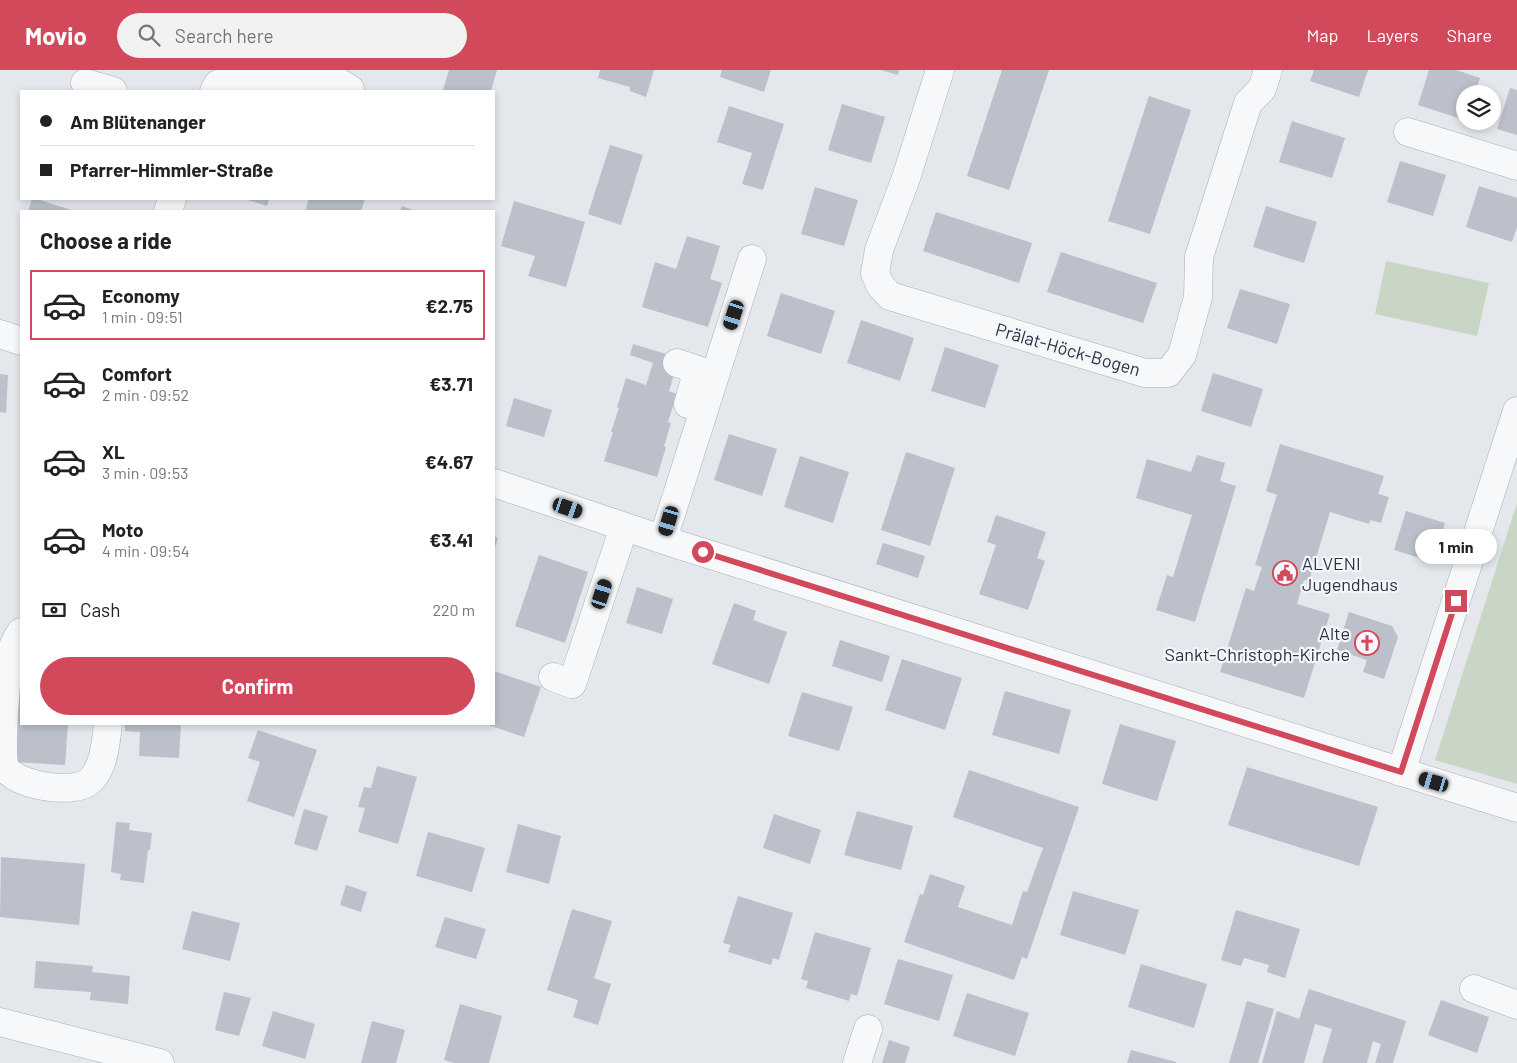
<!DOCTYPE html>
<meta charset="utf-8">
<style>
:root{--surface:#fff;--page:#f2f2f2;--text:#222;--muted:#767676;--line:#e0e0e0;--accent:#d1495b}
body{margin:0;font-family:Barlow,sans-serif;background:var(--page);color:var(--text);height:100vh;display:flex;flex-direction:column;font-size:19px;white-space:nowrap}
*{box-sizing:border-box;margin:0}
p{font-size:16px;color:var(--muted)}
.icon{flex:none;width:28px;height:28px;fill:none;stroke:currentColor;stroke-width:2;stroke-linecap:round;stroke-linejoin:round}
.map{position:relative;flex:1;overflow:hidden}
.details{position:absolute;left:20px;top:140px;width:475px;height:515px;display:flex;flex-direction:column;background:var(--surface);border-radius:0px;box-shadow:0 2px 8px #0003}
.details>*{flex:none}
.banner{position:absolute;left:20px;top:20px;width:475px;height:110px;border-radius:0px;box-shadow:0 2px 8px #0003;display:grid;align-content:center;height:110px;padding:0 20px;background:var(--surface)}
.fabs{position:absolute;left:1456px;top:15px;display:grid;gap:10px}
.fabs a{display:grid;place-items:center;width:45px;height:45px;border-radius:50%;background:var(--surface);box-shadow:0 2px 8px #0003;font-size:25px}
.end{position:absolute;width:22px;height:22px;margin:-11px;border:6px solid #d1495b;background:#fff;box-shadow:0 0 0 2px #fff}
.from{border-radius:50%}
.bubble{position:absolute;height:35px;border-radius:18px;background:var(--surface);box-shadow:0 2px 8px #0003;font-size:16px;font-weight:700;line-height:35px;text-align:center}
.car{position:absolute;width:15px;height:30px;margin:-15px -8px;border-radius:6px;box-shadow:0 0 4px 1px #0007;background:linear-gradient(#222 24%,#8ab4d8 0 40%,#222 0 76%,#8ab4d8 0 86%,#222 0)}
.banner b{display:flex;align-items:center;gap:18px;height:48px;font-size:19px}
.banner b+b{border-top:1px solid var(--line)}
.banner i{width:12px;height:12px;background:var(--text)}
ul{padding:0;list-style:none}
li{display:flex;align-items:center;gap:15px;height:70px;margin:0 10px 8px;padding:0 10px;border:2px solid transparent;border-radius:0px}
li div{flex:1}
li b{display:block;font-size:19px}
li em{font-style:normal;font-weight:700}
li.current{border-color:var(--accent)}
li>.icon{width:45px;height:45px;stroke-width:1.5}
h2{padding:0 20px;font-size:22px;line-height:60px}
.pay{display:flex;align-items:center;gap:12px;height:55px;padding:0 20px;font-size:19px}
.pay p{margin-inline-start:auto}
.primary-button{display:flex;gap:10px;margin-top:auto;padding:10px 20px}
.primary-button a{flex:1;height:58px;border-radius:30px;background:var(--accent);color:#fff;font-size:20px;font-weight:700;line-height:58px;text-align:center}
header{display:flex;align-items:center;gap:30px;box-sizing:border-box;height:70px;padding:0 25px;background:var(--accent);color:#fff}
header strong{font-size:24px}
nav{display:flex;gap:28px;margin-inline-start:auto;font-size:18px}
.search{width:350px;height:45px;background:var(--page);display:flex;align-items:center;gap:12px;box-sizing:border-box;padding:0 18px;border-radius:28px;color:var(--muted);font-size:19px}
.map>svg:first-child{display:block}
.green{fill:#c9d6c5}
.building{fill:#bbc0ca}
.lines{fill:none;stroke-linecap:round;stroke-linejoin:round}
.minor-casing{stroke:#a9aeb7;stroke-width:29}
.minor{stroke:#f7f8fa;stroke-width:28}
.route{stroke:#d1495b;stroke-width:6}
.labels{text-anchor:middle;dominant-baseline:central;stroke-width:4.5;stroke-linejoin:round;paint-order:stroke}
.street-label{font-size:18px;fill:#2b3445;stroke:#f4f6f9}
.poi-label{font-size:18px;fill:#2b3445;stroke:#f4f6f9;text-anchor:start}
</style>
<header>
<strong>Movio</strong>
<div class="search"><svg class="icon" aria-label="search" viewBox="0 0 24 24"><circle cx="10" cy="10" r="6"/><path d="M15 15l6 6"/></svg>Search here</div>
<nav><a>Map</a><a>Layers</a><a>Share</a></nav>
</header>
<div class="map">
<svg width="1517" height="993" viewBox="0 0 1517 993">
<rect width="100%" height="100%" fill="#e4e7ec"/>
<!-- green -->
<g class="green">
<polygon points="1386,191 1489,213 1477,266 1375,244"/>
<polygon points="1517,433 1517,714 1435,690"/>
</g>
<!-- building -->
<g class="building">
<polygon points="449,0 497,0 491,21 446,21 443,20"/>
<polygon points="600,0 654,0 646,27 630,21 630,17 598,8"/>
<polygon points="722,0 771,0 764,22 720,7"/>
<polygon points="881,0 899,0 898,5"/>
<polygon points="1002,0 1049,0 1009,120 967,106"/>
<polygon points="1314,0 1368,0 1359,27 1310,11"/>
<polygon points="1429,0 1456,0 1480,8 1475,24 1465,24 1465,50 1418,35"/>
<polygon points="1510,18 1517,20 1517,65 1497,59"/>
<polygon points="1149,26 1191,40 1150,164 1108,151"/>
<polygon points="842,34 885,47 871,93 828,80"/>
<polygon points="729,36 784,54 763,120 742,114 752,83 717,72"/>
<polygon points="1292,51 1345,68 1332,108 1279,92"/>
<polygon points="610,75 643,85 621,155 588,144"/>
<polygon points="1400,91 1446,105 1433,146 1387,132"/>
<polygon points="1479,116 1517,128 1517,157 1512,172 1466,157"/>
<polygon points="815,117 858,130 844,176 801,164"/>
<polygon points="32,129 37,129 74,141 28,141"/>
<polygon points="245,129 269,129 267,136"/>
<polygon points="309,129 365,129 361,141 305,141"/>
<polygon points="514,131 585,152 566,217 528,206 535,186 501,176"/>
<polygon points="402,136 416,141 400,141"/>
<polygon points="1266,136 1317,152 1304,193 1253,177"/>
<polygon points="936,142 1032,173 1019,213 923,181"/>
<polygon points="687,166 720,176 710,209 722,213 708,257 642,237 655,192 676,199"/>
<polygon points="1061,182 1157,213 1143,253 1047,222"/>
<polygon points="1240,219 1290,234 1277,274 1227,258"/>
<polygon points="781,223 835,241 821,284 767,266"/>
<polygon points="861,250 914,268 900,311 847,293"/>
<polygon points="633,274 679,288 669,321 677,324 668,352 671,353 664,376 666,377 657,407 604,391 613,362 611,362 619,338 617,337 626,308 646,315 653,293 630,285"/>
<polygon points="945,277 999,295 985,338 931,321"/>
<polygon points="1213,303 1263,319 1251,357 1201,341"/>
<polygon points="0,304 8,305 6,343 0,342"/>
<polygon points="514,328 552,340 544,367 506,356"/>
<polygon points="729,364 777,379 762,426 714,410"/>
<polygon points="1280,374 1384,406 1378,424 1389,427 1381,453 1370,450 1369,454 1330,442 1309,511 1304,510 1297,534 1330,544 1304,628 1220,602 1246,518 1254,521 1262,497 1255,495 1277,425 1266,421"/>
<polygon points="906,382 955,398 930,476 881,460"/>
<polygon points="1197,385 1225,393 1220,411 1236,416 1195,552 1156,540 1167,505 1173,507 1192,445 1136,428 1147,389 1191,402"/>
<polygon points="800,386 849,402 833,453 784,437"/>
<polygon points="1406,441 1445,453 1433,492 1394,480"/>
<polygon points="996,445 1046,462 1037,488 1045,491 1028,540 979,524 996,475 987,472"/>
<polygon points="494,466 498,468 494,481"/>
<polygon points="883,473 925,486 918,508 876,494"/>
<polygon points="539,485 588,502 565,573 515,556"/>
<polygon points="637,517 673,529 662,564 626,553"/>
<polygon points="734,533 756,541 753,550 787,562 769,614 712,594"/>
<polygon points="1349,542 1392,556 1398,567 1384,609 1363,602 1367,590 1337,580"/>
<polygon points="840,570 890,586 882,612 832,596"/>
<polygon points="902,589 962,608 945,660 885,640"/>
<polygon points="20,601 21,601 21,654 68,654 65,695 13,692"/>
<polygon points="494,601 541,617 524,667 485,654 494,654"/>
<polygon points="1005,621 1071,640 1059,684 992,665"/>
<polygon points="802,622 853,637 839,681 788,666"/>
<polygon points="125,654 181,654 179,688 139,686 140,662 125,661"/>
<polygon points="1120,654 1176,671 1157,731 1102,714"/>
<polygon points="258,660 317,680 294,747 247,731 260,692 248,688"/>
<polygon points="377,696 417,707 398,774 358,762 365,738 358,737 364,717 371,718"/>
<polygon points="1247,697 1378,737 1359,796 1228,755"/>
<polygon points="969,700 1079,737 1027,889 1022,887 1014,910 904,872 920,824 923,825 930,804 965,816 958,837 1012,855 1023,821 1027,822 1043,778 953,747"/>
<polygon points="304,739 328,746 317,781 294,774"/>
<polygon points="857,741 913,756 901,800 844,785"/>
<polygon points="774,744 821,760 810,794 763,778"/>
<polygon points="116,752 130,753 129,760 152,763 150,780 148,780 144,813 120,810 121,804 111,802"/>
<polygon points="518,754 561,766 549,814 506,802"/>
<polygon points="428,762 485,778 472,822 416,806"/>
<polygon points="1,787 85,794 79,855 0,847"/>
<polygon points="346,815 367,822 361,842 340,835"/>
<polygon points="1073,821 1139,840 1125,885 1060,865"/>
<polygon points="738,826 793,843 779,890 773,888 771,895 728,882 731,875 723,873"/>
<polygon points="572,839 612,851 594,908 611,914 598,955 573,947 578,930 547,920"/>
<polygon points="1236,840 1300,859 1285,908 1267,902 1269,895 1244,888 1241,896 1221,890"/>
<polygon points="192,841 240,853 230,891 182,879"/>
<polygon points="445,847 486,859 476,889 435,877"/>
<polygon points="815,862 871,878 857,926 851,924 849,931 806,918 808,911 801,909"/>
<polygon points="898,889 953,905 939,951 884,934"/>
<polygon points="36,891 93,896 92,902 130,906 128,934 90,930 91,922 34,918"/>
<polygon points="1141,894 1207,914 1194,958 1128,937"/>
<polygon points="1309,919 1406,951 1393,993 1375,993 1381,974 1373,971 1367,993 1322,993 1332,959 1315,954 1304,993 1262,993 1277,941 1299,949"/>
<polygon points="224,922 251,928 239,966 215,960"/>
<polygon points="967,923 1029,943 1015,986 953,966"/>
<polygon points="1441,930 1489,947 1477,983 1428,965"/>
<polygon points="1247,931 1274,939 1258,993 1229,993"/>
<polygon points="460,934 502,946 489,993 454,993 444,990"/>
<polygon points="273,941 315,954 305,989 262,976"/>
<polygon points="372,951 405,960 396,993 361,993"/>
<polygon points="889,970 910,977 905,993 882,993"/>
<polygon points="1131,980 1176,992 1176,993 1127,993"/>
</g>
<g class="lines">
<defs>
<g id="minor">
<polyline points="940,0 906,108 879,180 875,203 880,215 890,226 1145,303 1168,303 1182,285 1198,227 1199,187 1248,33 1262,19 1268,0"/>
<polyline points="85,13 113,21"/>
<polyline points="214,21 218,14 237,8 328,6 350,19 350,21"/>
<polyline points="1408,62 1517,96"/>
<polyline points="168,141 172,129"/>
<polyline points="0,264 21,271"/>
<polyline points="677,293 698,300 688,334"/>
<polyline points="494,413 679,475 1517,738"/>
<polyline points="663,469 752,189"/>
<path d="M21,562C16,569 12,578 10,586C6,601 0,686 5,697C15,716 75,725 90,711C104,698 106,672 108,654"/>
<polyline points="553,607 572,614 624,457"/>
<polyline points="1401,702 1517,341"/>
<polyline points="1474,919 1517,935"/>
<polyline points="0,952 160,993"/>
<polyline points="857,993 868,959"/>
</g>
</defs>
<!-- minor casing -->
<use href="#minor" class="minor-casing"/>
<!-- minor -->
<use href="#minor" class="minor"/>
</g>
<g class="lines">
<!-- route -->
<polyline class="route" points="703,482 1401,702 1456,531"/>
</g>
<!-- icons -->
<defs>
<symbol id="civic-ring" viewBox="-11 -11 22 22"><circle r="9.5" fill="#f4f6f9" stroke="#d1495b" stroke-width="1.5"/><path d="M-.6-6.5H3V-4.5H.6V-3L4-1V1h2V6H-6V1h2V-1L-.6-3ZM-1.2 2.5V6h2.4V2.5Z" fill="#d1495b"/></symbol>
<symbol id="church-ring" viewBox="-11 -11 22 22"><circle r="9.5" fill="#f4f6f9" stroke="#d1495b" stroke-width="1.5"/><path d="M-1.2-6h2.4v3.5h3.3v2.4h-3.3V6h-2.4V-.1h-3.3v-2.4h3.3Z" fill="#d1495b"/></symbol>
</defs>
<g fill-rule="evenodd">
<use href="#civic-ring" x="1271" y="489" width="28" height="28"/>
<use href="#church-ring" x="1353" y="559" width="28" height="28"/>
</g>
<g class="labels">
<!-- street labels -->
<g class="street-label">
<text transform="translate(1068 279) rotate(16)">Prälat-Höck-Bogen</text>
</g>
<!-- poi labels -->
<g class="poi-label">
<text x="1302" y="493">ALVENI<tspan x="1302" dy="21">Jugendhaus</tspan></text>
<text x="1350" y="563" text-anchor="end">Alte<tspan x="1350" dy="21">Sankt-Christoph-Kirche</tspan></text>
</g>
</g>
</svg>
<div class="fabs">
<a><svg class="icon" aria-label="layers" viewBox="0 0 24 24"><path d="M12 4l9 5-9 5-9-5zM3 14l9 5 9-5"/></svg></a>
</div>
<i class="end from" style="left:703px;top:482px"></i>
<i class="end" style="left:1456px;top:531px"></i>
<div class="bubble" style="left:1415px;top:459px;width:82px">1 min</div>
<i class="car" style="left:734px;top:245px;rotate:198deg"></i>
<i class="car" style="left:568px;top:438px;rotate:109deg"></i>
<i class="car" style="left:669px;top:451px;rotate:197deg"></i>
<i class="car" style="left:602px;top:524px;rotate:18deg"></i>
<i class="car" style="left:1434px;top:712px;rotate:287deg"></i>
<div class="banner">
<b><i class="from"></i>Am Blütenanger</b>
<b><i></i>Pfarrer-Himmler-Straße</b>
</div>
<section class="details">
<h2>Choose a ride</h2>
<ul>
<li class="current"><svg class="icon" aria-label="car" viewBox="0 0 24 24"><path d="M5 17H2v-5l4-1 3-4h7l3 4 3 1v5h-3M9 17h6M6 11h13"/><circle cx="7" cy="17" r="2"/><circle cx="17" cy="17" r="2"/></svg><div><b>Economy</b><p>1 min · 09:51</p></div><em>€2.75</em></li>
<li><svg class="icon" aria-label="car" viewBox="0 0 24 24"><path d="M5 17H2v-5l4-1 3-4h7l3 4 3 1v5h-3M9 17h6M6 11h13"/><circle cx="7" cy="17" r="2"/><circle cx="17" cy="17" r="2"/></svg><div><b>Comfort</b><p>2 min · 09:52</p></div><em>€3.71</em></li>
<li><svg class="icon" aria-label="car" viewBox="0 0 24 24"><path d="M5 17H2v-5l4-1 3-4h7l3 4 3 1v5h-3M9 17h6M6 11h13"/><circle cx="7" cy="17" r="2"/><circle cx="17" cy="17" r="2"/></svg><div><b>XL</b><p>3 min · 09:53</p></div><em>€4.67</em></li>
<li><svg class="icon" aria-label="car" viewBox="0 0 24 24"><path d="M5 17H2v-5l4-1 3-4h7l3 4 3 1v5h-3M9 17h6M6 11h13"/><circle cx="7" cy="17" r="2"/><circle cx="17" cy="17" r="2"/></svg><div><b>Moto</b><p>4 min · 09:54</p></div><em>€3.41</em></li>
</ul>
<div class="pay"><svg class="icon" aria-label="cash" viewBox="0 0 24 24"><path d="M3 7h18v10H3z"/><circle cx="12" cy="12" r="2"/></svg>Cash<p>220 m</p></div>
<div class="primary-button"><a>Confirm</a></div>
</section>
</div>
